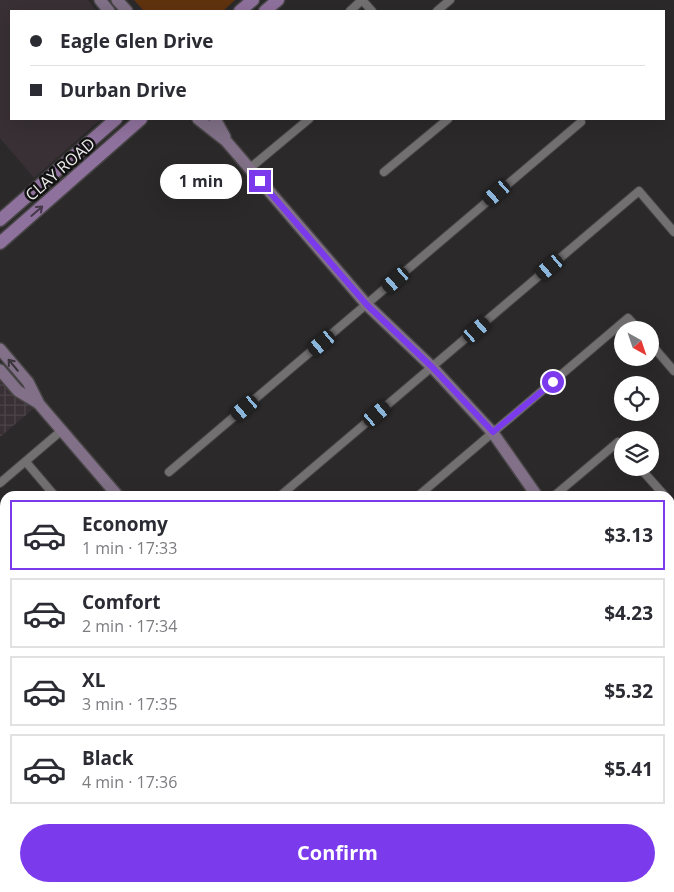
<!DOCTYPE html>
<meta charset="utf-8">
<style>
:root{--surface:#fff;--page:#f2f2f3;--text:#2b2b33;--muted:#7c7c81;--line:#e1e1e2;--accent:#7c3aed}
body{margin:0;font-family:"Open Sans",sans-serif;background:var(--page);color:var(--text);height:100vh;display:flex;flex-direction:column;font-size:19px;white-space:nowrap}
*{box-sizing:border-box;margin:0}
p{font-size:16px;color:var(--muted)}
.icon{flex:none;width:28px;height:28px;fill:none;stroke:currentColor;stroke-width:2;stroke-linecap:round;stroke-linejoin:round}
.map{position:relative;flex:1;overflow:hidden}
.drawer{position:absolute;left:0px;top:491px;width:675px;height:401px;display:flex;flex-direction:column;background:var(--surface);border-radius:15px 15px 0 0;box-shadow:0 5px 20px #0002}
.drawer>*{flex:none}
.guide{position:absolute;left:10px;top:10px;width:655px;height:110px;border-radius:0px;box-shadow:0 5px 20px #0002;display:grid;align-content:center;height:110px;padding:0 20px;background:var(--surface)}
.needle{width:32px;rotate:140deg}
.buttons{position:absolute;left:614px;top:321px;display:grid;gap:10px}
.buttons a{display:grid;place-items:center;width:45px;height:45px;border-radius:50%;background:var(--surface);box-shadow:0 5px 20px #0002;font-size:25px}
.end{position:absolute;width:22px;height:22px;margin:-11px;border:6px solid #7c3aed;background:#fff;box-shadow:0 0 0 2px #fff}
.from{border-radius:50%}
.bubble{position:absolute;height:35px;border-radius:18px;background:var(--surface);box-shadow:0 5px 20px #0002;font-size:16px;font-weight:700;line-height:35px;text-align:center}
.car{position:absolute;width:15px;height:30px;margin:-15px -8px;border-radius:6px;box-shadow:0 0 4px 1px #0007;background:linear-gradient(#222 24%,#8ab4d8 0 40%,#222 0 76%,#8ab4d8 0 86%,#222 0)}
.guide b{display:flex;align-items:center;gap:18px;height:48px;font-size:19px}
.guide b+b{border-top:1px solid var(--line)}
.guide i{width:12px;height:12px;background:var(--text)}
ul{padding:9px 0 0;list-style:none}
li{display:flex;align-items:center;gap:15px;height:70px;margin:0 10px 8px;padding:0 10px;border:2px solid var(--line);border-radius:0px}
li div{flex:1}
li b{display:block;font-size:19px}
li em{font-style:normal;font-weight:700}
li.current{border-color:var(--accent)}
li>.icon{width:45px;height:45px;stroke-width:1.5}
.primary-button{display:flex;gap:10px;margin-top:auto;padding:10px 20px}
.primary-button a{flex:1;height:58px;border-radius:30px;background:var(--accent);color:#fff;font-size:20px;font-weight:700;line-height:58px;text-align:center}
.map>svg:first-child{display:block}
.built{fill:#383034}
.industrial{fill:url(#industrial-grid)}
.grass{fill:url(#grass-tufts)}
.pitch{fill:#61330f}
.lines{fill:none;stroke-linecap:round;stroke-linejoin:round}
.street-casing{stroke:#474546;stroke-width:10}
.secondary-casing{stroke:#474546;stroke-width:14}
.primary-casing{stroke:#474546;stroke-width:15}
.street{stroke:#737071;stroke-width:8}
.secondary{stroke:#817087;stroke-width:11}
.primary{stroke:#8f719d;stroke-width:12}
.oneway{stroke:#45384a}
.oneway2{stroke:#3a333b}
.route{stroke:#7c3aed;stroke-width:6}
.labels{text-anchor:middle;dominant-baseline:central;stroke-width:5;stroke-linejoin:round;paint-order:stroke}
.street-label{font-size:16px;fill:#ebeaeb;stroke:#131212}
</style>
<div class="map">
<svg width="674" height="892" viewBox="0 0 674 892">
<defs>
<pattern id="industrial-grid" width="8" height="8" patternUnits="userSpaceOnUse" patternTransform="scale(1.25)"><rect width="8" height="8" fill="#383034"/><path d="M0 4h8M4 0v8" fill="none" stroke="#4b4448"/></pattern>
<pattern id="grass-tufts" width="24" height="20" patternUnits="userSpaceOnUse" patternTransform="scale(1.25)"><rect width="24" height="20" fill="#61330f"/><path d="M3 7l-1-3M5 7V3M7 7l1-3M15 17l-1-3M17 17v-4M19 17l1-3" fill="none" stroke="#785132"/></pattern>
</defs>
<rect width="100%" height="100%" fill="#2b292a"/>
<!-- built -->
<polygon class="built" points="0,0 88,0 97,11 11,11 11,119 101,119 34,178 0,138"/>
<!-- industrial -->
<polygon class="industrial" points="0,370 39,404 0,437"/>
<!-- grass -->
<g class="grass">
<polygon points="0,605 5,611 5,683 0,676"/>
<polygon points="674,644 674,775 670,779 670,648"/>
</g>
<!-- pitch -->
<polygon class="pitch" points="134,0 235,0 223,11 144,11"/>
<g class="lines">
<defs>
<g id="street">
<polyline points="350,11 362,0 372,11"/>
<polyline points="437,11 450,0"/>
<polyline points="250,168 309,119"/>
<polyline points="384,172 448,119"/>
<polyline points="650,343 674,371"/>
<polyline points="26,462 55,496"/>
<polyline points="640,468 665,496"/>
<polyline points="169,472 581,122"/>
<polyline points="0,483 61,431"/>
<polyline points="280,496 639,191 674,232"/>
<polyline points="418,496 628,318 639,330"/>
<polyline points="554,496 618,442 622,447"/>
<polyline points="670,502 674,507"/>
<polyline points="0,566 5,562"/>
<polyline points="0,594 5,600"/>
<polyline points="670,642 674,638"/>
<polyline points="0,733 5,728"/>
<polyline points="0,814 5,810"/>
<polyline points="0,835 5,841"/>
<polyline points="670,872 674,877"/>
<polyline points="45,888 49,892"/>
<polyline points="566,888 570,892"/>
<polyline points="105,892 110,888"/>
<polyline points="237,892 242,888"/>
</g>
<g id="secondary">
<polyline points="100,0 109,11"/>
<polyline points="117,0 127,11"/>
<polyline points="198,119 226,141 367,305 432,367 493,433 537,496"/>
<polyline points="215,119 225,137"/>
<polyline points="0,349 28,382 39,404 118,496"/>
<polyline points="0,370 18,391 38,403"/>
<polyline points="446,888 450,892"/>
</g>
<g id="primary">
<polyline points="240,11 253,0"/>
<polyline points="265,11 278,0"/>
<polyline points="0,220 116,119"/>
<polyline points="0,243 141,119"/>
</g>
</defs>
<!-- street casing -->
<use href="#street" class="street-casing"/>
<!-- secondary casing -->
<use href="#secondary" class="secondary-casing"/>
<!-- primary casing -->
<use href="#primary" class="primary-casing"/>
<!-- street -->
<use href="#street" class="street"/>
<!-- secondary -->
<use href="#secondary" class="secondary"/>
<!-- primary -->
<use href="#primary" class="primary"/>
</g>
<!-- one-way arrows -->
<defs><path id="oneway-shaft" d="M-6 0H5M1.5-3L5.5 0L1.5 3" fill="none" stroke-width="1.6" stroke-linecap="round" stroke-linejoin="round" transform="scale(1.25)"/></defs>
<use class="oneway" href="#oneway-shaft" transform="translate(37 211) rotate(-41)"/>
<use class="oneway2" href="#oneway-shaft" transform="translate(13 365) rotate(-130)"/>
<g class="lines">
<!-- route -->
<polyline class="route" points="260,181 367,305 432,367 493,432 553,382"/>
</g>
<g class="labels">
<!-- street labels -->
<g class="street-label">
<text transform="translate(60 169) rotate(-41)">CLAY ROAD</text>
</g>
</g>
</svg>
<div class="buttons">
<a><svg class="needle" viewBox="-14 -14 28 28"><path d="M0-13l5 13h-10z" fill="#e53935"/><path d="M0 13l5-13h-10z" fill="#7c7c81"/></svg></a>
<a><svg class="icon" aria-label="locate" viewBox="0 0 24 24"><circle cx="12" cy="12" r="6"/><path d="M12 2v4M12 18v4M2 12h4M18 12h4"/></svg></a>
<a><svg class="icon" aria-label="layers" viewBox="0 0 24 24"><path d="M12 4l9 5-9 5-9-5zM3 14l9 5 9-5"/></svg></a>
</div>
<i class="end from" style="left:553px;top:382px"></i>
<i class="end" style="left:260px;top:181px"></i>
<div class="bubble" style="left:160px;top:164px;width:82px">1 min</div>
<i class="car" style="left:497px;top:193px;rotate:229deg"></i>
<i class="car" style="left:550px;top:267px;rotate:230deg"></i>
<i class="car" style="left:396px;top:280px;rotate:229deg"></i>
<i class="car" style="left:477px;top:330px;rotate:49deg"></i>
<i class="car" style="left:322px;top:343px;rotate:230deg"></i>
<i class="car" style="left:245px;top:408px;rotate:230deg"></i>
<i class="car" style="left:377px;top:414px;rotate:50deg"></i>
<div class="guide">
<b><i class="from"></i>Eagle Glen Drive</b>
<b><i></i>Durban Drive</b>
</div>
<section class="drawer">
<ul>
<li class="current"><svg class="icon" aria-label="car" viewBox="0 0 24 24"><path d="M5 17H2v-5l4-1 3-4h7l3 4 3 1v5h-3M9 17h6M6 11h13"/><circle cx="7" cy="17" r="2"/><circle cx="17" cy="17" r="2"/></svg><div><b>Economy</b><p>1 min · 17:33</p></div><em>$3.13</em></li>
<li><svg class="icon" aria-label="car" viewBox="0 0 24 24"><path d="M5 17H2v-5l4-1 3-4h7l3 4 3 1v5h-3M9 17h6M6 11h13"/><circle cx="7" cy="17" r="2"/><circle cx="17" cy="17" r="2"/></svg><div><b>Comfort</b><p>2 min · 17:34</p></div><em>$4.23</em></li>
<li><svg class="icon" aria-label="car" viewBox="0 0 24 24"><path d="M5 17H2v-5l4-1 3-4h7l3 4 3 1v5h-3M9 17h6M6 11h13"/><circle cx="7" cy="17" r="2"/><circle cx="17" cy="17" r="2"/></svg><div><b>XL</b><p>3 min · 17:35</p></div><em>$5.32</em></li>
<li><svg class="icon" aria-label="car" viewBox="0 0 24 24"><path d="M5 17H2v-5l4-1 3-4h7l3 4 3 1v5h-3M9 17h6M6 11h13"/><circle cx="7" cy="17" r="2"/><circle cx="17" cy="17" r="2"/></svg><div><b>Black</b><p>4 min · 17:36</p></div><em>$5.41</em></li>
</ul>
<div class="primary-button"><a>Confirm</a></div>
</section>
</div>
